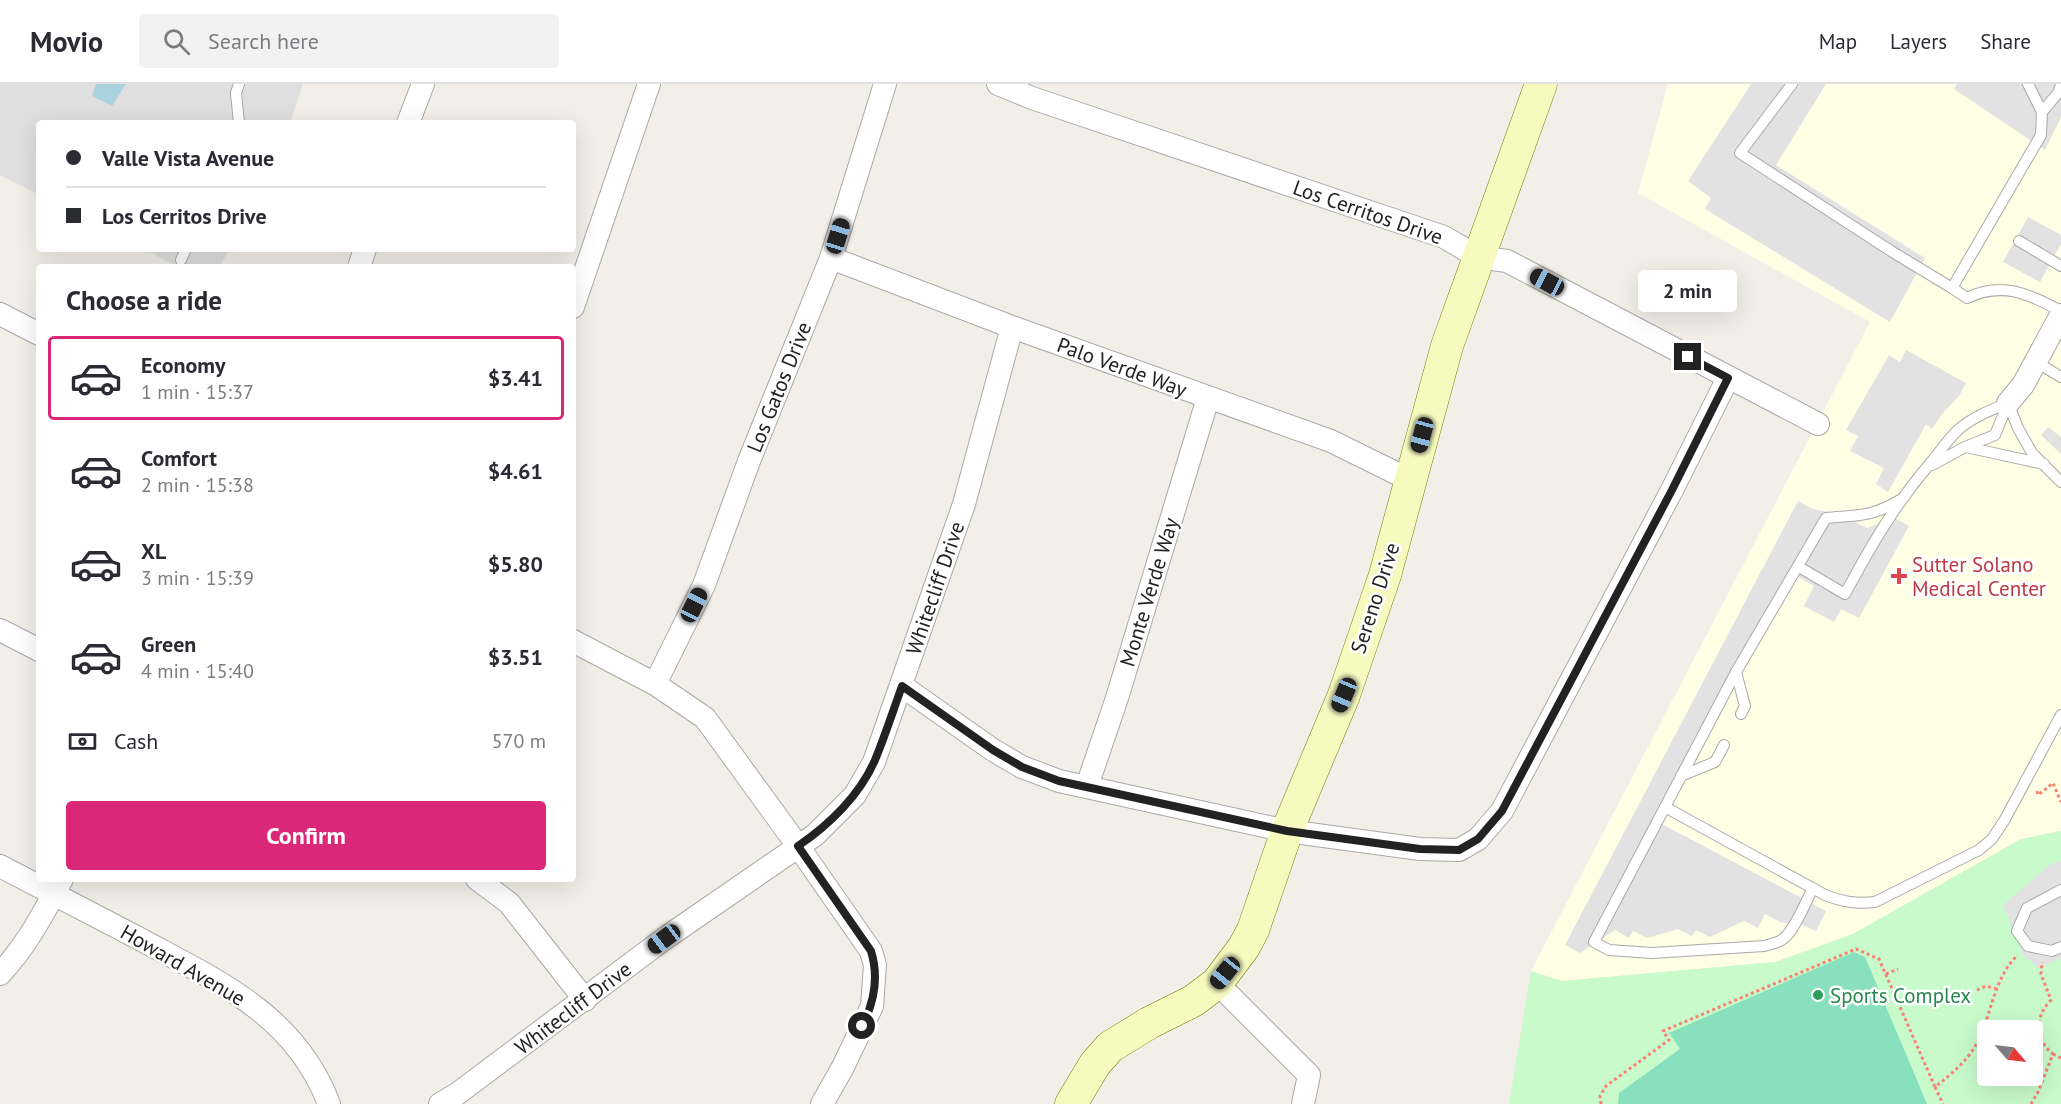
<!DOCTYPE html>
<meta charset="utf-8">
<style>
:root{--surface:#fff;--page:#f2f2f3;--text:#2b2b33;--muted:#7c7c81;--line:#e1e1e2;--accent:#db2777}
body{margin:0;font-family:"PT Sans",sans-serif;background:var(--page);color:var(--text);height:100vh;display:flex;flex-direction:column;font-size:22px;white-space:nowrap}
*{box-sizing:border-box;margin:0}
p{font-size:20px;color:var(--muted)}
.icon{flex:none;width:33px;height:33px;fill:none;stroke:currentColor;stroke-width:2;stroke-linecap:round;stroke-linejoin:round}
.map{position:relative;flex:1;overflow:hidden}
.sheet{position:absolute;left:36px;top:180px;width:540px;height:618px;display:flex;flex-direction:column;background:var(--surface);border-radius:6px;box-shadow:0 6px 24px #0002}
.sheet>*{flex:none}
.hud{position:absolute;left:36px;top:36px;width:540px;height:132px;border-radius:6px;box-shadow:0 6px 24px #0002;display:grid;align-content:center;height:132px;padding:0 30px;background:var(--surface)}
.needle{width:39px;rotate:118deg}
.buttons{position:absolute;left:1977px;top:936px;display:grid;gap:12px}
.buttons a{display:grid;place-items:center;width:66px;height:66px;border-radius:6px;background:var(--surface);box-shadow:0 6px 24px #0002;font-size:30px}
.end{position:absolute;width:27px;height:27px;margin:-14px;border:8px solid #222;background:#fff;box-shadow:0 0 0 3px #fff}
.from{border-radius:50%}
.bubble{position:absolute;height:42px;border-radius:6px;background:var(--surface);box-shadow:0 6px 24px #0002;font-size:20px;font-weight:700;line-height:42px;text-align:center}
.car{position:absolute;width:18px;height:36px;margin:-18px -9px;border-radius:8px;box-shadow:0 0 4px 2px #0007;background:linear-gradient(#222 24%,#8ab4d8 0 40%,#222 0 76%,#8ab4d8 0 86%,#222 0)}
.hud b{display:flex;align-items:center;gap:21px;height:57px;font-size:22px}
.hud b+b{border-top:2px solid var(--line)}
.hud i{width:15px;height:15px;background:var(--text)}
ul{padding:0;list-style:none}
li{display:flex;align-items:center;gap:18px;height:84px;margin:0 12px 9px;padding:0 18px;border:3px solid transparent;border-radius:6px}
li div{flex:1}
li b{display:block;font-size:22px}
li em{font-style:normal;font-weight:700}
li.on{border-color:var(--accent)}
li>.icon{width:54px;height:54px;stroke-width:1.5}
h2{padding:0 30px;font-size:27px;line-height:72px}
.pay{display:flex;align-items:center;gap:15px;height:66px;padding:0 30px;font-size:22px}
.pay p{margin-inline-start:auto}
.primary-button{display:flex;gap:12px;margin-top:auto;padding:12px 30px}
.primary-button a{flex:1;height:69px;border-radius:6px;background:var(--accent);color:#fff;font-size:24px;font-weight:700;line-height:69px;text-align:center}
header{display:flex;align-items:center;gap:36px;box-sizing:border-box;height:84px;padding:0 30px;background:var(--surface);border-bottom:2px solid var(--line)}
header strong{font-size:28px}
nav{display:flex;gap:33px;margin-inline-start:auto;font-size:21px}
.search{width:420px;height:54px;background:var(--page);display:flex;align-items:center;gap:15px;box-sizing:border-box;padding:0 21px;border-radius:6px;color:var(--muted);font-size:22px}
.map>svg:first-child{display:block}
.residential{fill:#e0dfdf}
.education{fill:#ffffe5}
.park{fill:#c8facc;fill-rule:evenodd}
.pitch{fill:#88e0be}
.parking{fill:#e2e2e2}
.water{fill:#aad3df}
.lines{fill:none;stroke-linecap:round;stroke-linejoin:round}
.lane-casing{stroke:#a9a9a9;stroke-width:12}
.street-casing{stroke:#a9a9a9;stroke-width:24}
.secondary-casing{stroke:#707d05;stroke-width:33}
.path{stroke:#fa8072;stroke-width:3;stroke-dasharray:3 3;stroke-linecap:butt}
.lane{stroke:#fff;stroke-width:10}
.street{stroke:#fff;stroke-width:22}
.secondary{stroke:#f7fabf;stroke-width:32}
.route{stroke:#222;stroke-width:8}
.health-dot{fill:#e0444e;stroke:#fff;stroke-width:2}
.leisure-dot{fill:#2e9e5b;stroke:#fff;stroke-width:2}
.labels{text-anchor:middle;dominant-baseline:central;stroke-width:5;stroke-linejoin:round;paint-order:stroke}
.street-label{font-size:21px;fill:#222;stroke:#fff}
.health-label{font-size:21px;fill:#be3a42;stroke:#fff;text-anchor:start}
.leisure-label{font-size:21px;fill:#27864d;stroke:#fff;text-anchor:start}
</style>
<header>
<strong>Movio</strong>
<div class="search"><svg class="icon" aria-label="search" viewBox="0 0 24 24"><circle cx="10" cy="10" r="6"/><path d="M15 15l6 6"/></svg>Search here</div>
<nav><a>Map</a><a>Layers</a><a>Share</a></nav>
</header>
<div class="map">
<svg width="2061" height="1020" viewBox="0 0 2061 1020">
<rect width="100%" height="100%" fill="#f2efe9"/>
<!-- residential -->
<g class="residential">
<polygon points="0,0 303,0 290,39 39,39 39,111 0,91"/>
<polygon points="144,165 229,165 220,183 178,183"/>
</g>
<!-- education -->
<polygon class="education" points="1668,0 2061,0 2061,747 2021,755 1853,850 1775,878 1562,897 1531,887 1870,238 1638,109"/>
<!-- park -->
<path class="park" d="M2061,747V1020H1509L1531,887L1562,897L1775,878L1853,850L2021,755ZM1988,946H2032V992H1988Z"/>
<!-- pitch -->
<polygon class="pitch" points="1854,868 1865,873 1927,1020 1618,1020 1619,1009 1680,965 1669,949"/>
<!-- parking -->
<g class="parking">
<polygon points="1751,0 1826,0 1776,81 1925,174 1890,238 1705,125 1711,114 1688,97"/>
<polygon points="1957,0 2061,0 2061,33 2045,66 1954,5"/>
<polygon points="2028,133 2061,151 2061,160 2040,198 2003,178"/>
<polygon points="1906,266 1966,299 1959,312 1942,330 1932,345 1926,340 1888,408 1876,400 1884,384 1850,367 1858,352 1846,346 1889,271 1900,278"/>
<polygon points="2048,343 2061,353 2061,370 2041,351"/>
<polygon points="1798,417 1813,425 1839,430 1867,444 1895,434 1909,442 1859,534 1841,525 1834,538 1804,522 1814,502 1792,489 1660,739 1826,827 1816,847 1802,841 1780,838 1765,830 1758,844 1744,837 1710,853 1696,846 1692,852 1678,845 1647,854 1633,847 1629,854 1615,846 1580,869 1565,861"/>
<polygon points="2061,777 2061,874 2039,884 2024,872 2003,821 2051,780"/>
</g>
<!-- water -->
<polygon class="water" points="96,0 126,0 112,22 92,12"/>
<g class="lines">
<defs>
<g id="lane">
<polyline points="239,0 236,9 239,39"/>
<polyline points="1792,0 1740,69 1891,167 1952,204 2041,51 2042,28 2028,0"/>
<polyline points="2042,28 2058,9 2061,1"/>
<polyline points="2019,157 2061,182"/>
<polyline points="181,176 186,165"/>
<path d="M1952,204L1967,214C2003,197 2028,210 2061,227"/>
<polyline points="2036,278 2061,293"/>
<polyline points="2008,319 2018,344 2032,369 2061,398"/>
<polyline points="1966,363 2044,380"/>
<polyline points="1932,381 1965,363 1995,351 2008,319"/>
<path d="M1799,483L1845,510C1872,460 1895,420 1933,376C1941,366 1949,354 1959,345C1973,333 1991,326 2008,319"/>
<polyline points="1736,588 1745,622 1741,630"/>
<polyline points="1681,692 1715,678 1724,661"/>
<path d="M1665,723L1825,811C1843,818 1856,820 1875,818L1979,766L1992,755L2004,737L2061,631"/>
<path d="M1813,804C1806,817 1795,846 1783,855C1778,859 1771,860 1764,862L1652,869L1609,866L1594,858L1736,588L1826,434C1858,431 1872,433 1900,416"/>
<polyline points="2061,806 2027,824 2017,847 2028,862 2052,867 2061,863"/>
</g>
<g id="street">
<polyline points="998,0 1032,14 1444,153 1478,173 1507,177 1818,340"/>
<polyline points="408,39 423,0"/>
<polyline points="831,174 1012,243 1331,357 1410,396"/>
<polyline points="359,183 365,165"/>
<polyline points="573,223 649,0"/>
<polyline points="0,230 39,250"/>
<polyline points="2008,319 2023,301 2061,231"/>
<polyline points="0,546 39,566"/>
<polyline points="573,557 655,600 705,634 798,762 871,867 875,881 872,922 843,983 822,1020"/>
<polyline points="655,600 704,501 749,377 831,174 885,0"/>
<polyline points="902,602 993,666 1022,683 1059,697 1287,747 1420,765 1459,766 1478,755 1502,727 1672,406 1728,294"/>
<polyline points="1087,702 1117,614 1208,314"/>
<path d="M0,782C46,806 92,830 138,854C217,897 295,930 329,1020"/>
<polyline points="477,795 509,819 585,916"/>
<path d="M0,890C27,861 43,830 62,795"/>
<polyline points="1217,899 1309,991 1303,1020"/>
<polyline points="440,1020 457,1010 664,855 815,751 855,711 874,678 964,420 1012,243"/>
</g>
<polyline id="secondary" points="1071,1020 1095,980 1110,963 1149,939 1193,917 1217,899 1244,863 1253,846 1287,747 1344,611 1385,491 1447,262 1541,0"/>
</defs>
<!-- lane casing -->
<use href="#lane" class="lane-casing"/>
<!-- street casing -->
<use href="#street" class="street-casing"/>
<!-- secondary casing -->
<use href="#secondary" class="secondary-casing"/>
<!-- path -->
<g class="path">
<polyline points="2037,707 2038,711 2053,699 2061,718"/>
<polyline points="1886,890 1898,885"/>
<polyline points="1977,906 1986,902 1997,905"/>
<polyline points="2053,970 2061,974"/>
<polyline points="1935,1003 1943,1020"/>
<path d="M1601,1020L1600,1012L1606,1002L1669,956L1663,947L1856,865L1879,875L1935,1003C1954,988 1971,974 1981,951C1991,927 1997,889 2018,871"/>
<path d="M2031,1020L2038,1008L2053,970C2034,955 2035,932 2051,916L2041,890L2042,878"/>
</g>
<!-- lane -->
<use href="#lane" class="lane"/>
<!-- street -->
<use href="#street" class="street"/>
<!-- secondary -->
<use href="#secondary" class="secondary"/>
</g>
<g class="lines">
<!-- route -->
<path class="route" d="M862,942C874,919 879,893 871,867L798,762C829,741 860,711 875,676C885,652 893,627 902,602L993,666L1022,683L1059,697L1287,747L1420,765L1459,766L1478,755L1502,727L1672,406L1728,294L1688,273"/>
</g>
<!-- markers -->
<path class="health-dot" d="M1896 483h6v6h6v6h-6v6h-6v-6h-6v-6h6z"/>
<circle class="leisure-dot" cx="1818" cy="911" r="6"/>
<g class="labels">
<!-- street labels -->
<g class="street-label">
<text transform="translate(1368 128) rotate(19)">Los Cerritos Drive</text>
<text transform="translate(1122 283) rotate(20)">Palo Verde Way</text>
<text transform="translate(779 303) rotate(-68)">Los Gatos Drive</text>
<text transform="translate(935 504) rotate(-71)">Whitecliff Drive</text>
<text transform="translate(1149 508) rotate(-73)">Monte Verde Way</text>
<text transform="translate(1375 514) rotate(-72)">Sereno Drive</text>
<text transform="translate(183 881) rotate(30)">Howard Avenue</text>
<text transform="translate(573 924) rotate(-37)">Whitecliff Drive</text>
</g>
<!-- health labels -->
<g class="health-label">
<text x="1912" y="480">Sutter Solano<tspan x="1912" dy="24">Medical Center</tspan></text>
</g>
<!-- leisure labels -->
<g class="leisure-label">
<text x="1830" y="911">Sports Complex</text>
</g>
</g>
</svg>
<div class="buttons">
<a><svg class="needle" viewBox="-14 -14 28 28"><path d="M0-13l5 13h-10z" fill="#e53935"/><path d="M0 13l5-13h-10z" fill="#7c7c81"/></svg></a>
</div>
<i class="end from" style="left:862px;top:942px"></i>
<i class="end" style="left:1688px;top:273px"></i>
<div class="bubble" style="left:1638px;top:186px;width:99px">2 min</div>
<i class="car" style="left:838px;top:152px;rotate:17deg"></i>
<i class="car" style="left:1547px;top:198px;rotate:298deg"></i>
<i class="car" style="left:1422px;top:351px;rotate:195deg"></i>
<i class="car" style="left:694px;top:521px;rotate:26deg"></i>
<i class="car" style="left:1344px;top:611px;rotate:203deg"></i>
<i class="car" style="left:664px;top:855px;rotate:233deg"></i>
<i class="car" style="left:1225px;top:889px;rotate:219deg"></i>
<div class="hud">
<b><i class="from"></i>Valle Vista Avenue</b>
<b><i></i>Los Cerritos Drive</b>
</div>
<section class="sheet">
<h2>Choose a ride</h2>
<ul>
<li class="on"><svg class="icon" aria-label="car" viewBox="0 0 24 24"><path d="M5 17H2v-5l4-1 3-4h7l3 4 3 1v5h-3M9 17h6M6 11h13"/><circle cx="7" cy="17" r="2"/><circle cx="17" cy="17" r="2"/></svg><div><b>Economy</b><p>1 min · 15:37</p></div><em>$3.41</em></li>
<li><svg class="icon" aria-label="car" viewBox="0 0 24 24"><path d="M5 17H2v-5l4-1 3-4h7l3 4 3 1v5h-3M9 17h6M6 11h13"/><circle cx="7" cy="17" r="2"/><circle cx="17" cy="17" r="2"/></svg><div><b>Comfort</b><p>2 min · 15:38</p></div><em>$4.61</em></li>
<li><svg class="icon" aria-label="car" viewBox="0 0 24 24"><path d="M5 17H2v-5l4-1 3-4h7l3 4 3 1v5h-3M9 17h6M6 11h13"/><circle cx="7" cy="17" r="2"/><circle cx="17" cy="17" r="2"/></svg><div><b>XL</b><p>3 min · 15:39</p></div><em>$5.80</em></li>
<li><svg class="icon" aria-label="car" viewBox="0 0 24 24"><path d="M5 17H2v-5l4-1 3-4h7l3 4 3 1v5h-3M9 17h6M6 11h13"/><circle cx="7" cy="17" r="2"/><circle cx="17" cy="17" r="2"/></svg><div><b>Green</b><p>4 min · 15:40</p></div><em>$3.51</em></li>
</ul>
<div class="pay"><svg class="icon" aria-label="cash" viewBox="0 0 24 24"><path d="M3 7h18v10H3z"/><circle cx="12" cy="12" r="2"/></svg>Cash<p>570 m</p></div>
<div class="primary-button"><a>Confirm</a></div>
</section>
</div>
